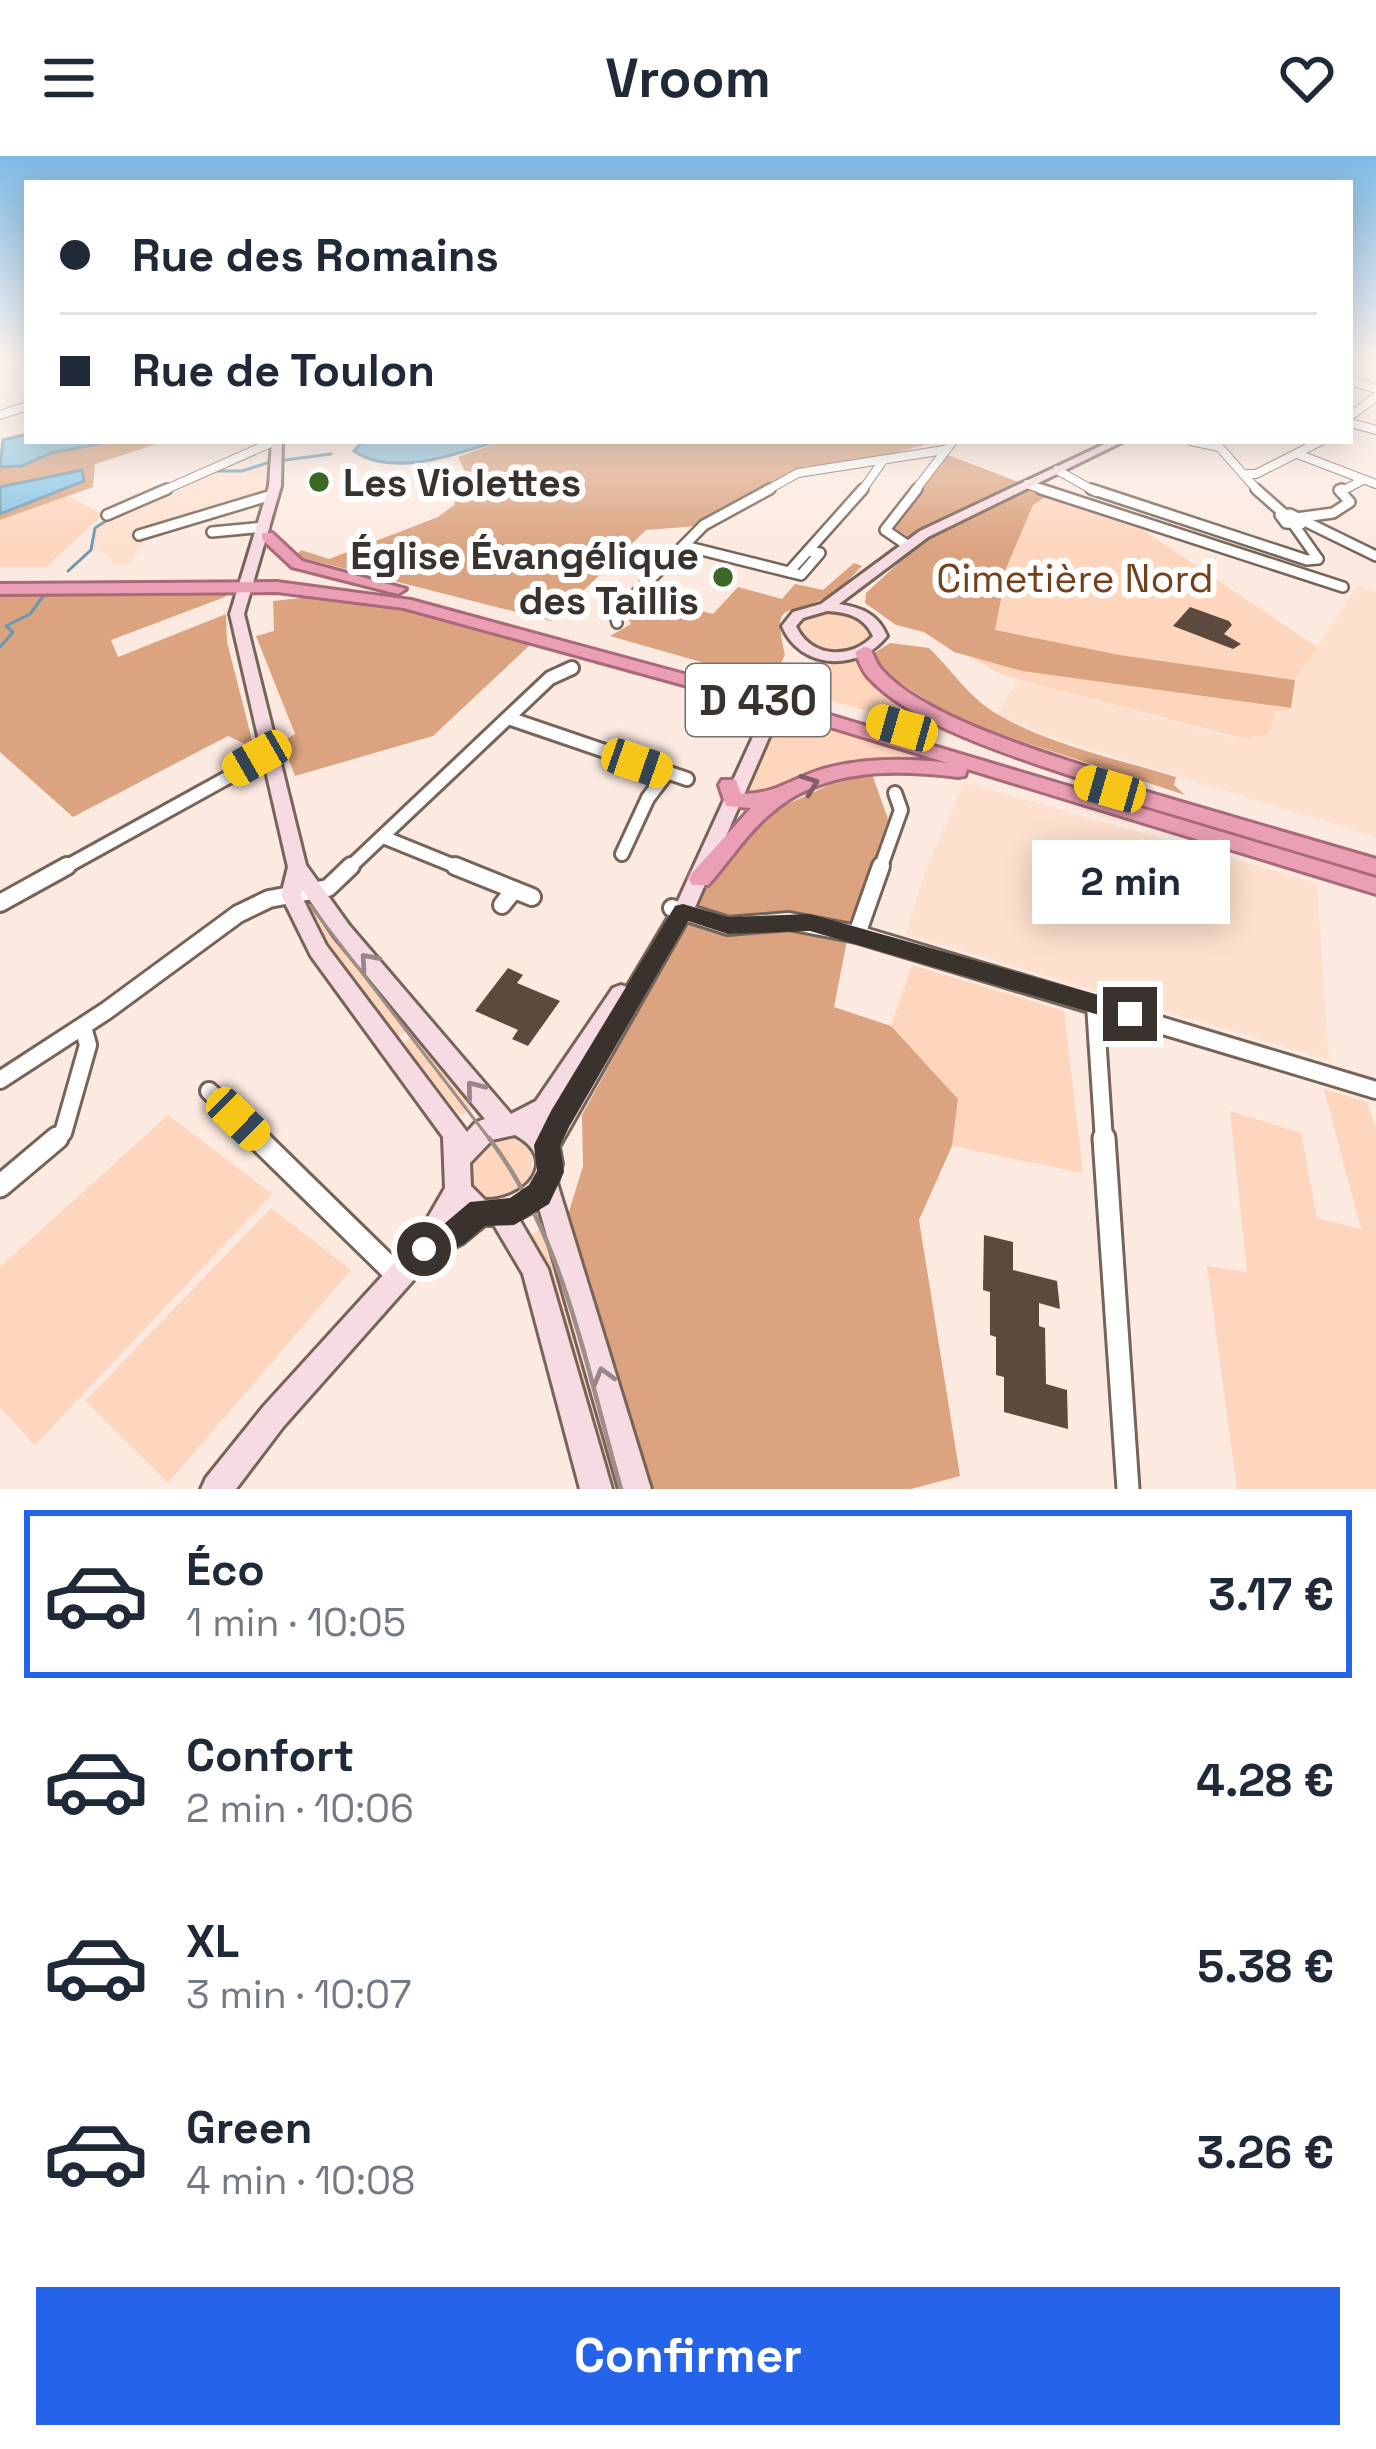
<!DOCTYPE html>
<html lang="fr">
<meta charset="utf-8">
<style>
:root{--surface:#fff;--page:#f2f2f3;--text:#1f2937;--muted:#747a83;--line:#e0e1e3;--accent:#2563eb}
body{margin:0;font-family:"Space Grotesk",sans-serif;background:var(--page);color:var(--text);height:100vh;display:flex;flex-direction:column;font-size:45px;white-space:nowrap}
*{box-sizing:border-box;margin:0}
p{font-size:39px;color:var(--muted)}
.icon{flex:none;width:66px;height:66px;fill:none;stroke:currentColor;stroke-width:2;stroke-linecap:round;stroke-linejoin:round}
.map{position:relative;height:1333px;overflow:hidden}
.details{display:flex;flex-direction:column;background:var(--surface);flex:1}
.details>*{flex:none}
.guide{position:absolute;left:24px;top:24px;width:1329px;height:264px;border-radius:0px;box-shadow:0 6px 30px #0003;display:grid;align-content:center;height:264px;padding:0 36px;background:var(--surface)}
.end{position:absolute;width:54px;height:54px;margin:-27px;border:15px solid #3a322d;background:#fff;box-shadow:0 0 0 6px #fff}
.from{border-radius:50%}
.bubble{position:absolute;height:84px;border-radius:0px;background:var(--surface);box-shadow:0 6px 30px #0003;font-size:39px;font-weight:800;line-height:84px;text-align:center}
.car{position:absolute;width:36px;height:72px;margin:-36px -18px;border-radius:15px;box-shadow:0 0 9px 3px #0007;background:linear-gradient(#f5c518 24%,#345 0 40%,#f5c518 0 76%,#345 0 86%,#f5c518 0)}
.guide b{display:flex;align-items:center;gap:42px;height:114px;font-size:45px}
.guide b+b{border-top:3px solid var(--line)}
.guide i{width:30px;height:30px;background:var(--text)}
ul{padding:21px 0 0;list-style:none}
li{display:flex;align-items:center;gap:36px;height:168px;margin:0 24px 18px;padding:0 12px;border:6px solid transparent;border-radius:0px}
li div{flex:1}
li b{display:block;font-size:45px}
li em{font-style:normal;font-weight:800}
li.active{border-color:var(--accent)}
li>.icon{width:108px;height:108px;stroke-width:1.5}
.action{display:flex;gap:24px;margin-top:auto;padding:24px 36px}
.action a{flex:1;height:138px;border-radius:0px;background:var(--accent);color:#fff;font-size:48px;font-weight:800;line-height:138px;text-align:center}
header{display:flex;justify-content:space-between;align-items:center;height:156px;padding:0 36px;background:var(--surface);font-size:54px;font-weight:800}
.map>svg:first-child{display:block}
.built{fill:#fde0ce}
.green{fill:#fed5bd}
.forest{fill:#dba380}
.water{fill:#81c4e5;stroke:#6c98ae;stroke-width:3}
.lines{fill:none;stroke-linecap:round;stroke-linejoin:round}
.stream{stroke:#6c98ae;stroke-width:3}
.building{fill:#5c4a3f}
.minor-far4-casing{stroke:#776459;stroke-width:10}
.minor-far3-casing{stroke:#776459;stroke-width:14}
.minor-far2-casing{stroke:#776459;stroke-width:18}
.minor-far1-casing{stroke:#776459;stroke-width:22}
.minor-casing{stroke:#776459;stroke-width:27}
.secondary-casing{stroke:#776459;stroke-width:6}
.trunk-casing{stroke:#a86978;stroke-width:6}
.minor-far4{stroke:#fff;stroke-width:8}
.minor-far3{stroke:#fff;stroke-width:9}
.minor-far2{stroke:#fff;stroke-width:12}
.minor-far1{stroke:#fff;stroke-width:16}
.minor{stroke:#fff;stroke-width:21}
.secondary{fill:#f7dbe3;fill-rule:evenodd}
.trunk{fill:#ea9fb4;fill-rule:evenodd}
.tram-far1{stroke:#9c8f87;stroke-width:3}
.tram{stroke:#9c8f87;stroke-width:4.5}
.secondary-bridge-casing{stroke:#776459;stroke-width:22;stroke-linecap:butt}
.secondary-bridge{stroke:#f7dbe3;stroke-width:16}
.oneway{stroke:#805e63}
.oneway2{stroke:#988688}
.route{fill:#3a322d}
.poi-dot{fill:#3c6826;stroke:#fff;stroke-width:4.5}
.labels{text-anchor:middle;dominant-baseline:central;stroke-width:12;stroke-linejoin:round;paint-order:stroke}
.far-poi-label{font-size:39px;font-weight:bold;fill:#3a322d;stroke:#fff;text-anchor:start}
.far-park-label{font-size:39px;fill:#743f19;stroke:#fff}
.shield{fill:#fff;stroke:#75706c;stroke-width:3}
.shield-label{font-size:42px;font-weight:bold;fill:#3a322d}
</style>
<header><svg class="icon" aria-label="menu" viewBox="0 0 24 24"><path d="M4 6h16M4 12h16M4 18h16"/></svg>Vroom<svg class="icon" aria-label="heart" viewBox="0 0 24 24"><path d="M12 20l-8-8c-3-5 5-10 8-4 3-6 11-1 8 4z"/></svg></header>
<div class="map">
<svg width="1376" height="1333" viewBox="0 0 1376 1333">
<rect width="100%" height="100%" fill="#fceae0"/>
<!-- built -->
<g class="built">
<polygon points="267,310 264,343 149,378 131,408 114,410 106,397 94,393 96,369 160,335 210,315 241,316"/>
<polygon points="1357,430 1376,436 1376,681 1060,584 996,558 1019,523 1226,580 1245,583 1268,578 1276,556 1291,551 1295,524"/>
<polygon points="964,626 1317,727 1329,904 906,778 926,713"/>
</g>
<!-- green -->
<g class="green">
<polygon points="68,340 103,359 46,411 0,411 0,364"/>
<polygon points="1045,342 1140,372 1317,491 1295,524 1120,499 994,474 1003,434 994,431 993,418 1004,416 1033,348"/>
<path d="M819,455C844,454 861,458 874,479L872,485L851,496L811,492L795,471L803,461Z"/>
<polygon points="967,500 1022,515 1291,552 1276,556 1268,578 1245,583 1003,519"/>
<path d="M830,504H856C883,550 976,578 1024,600L794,534L809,511Z"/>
<polygon points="781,558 924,602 924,604 858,607 760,642 743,640"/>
<polygon points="309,742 404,864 410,873 393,884 323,792 298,746"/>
<polygon points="912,809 1064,855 1083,1017 952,990 958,943 891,870"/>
<polygon points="415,879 472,952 461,960 403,887"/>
<polygon points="1324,933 1367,946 1376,974 1376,1333 1237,1333 1207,1110 1247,1116 1230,955 1301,977 1317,1062 1361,1073"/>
<polygon points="168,959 272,1038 35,1289 0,1252 0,1111"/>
<polygon points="513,981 532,995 532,1020 514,1041 483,1042 470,1030 470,1004 490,983"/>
<polygon points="271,1052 351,1114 168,1327 85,1245"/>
<polygon points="549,1068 626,1333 603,1333 526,1082"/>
</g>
<!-- forest -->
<g class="forest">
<polygon points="114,285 166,285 95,308 93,331 0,364 0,358 84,325 82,314 0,331 0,311 22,310 51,297"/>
<polygon points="503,285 939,285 874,302 803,311 697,370 646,374 552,465 295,400 301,394 329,403 438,361 454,349 466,318 458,301"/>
<polygon points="948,299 1050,338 1033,349 1004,417 993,418 994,431 1003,433 995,474 1120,499 1295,524 1291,552 1022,515 954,496 924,476 896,469 865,447 866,437 919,388 893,371"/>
<path d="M854,407L862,410C851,421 839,436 825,442C782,461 773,445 785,499L771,526L610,480L631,468L626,459L635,450L664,457L675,448L713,458L738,431L782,443L795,428L823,434Z"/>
<polygon points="228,436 225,441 111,484 118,501 226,458 227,486 254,592 228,580 73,661 0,596 0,440"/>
<polygon points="319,440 422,457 532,487 433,580 295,620 282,586 295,578 256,480 274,475 273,445"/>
<path d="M890,487L929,492C952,514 968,541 997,558C1050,589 1118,603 1176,621L1174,629L1185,639L957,564L876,511L873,498Z"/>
<polygon points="872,618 888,663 848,779 834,851 891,870 958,943 952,990 919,1064 960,1320 911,1333 651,1333 567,1062 583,1010 582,959 707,729 771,656 829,629"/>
</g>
<!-- water -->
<g class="water">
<polygon points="27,278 27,285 114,285 51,297 22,310 0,311 3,284"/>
<path d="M363,285H497C456,298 394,322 354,295Z"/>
<polygon points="82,314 84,325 0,358 0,331"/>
</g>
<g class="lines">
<!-- stream -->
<g class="stream">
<polyline points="285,304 331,298"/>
<polyline points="216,315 242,315 267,307"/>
<polyline points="68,415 91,394 95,372 109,363"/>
<polyline points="0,491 13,476 6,470 30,458 44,439"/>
</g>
</g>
<!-- building -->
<g class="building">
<polygon points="1190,451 1229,465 1232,469 1224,478 1241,488 1233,493 1173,470"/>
<polygon points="508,812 523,819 517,827 560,845 528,890 512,883 518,874 475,855"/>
<polygon points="984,1079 1013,1086 1013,1114 1057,1125 1060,1153 1039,1147 1039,1170 1045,1172 1046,1228 1067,1234 1068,1273 1004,1256 1004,1221 996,1219 996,1181 990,1179 990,1136 983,1134"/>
</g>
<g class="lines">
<defs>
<g id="minor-far4">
<polyline points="1368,205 1376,208"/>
<polyline points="1350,225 1376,233"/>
<polyline points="0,259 27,250"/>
<polyline points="1350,260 1376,241"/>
<polyline points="1350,267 1376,274"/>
<polyline points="1191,285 1219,291"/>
<polyline points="1214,285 1259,336"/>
<polyline points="1300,299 1376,328"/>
<polyline points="1057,314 1096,336"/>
<polyline points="1243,318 1256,318 1321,285"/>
<polyline points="1027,328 1050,336"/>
<polyline points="160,336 275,285"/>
<polyline points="764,336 798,317 944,294"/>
<polyline points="861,336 882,306"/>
<polyline points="914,336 953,285"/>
<polyline points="1340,336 1363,324"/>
</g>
<g id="minor-far3">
<polyline points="1041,333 1343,431"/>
<polyline points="1091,333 1307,404 1318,403"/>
<polyline points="1256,333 1283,357"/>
<polyline points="107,359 167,333"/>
<polyline points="1296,362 1333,357 1350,346 1339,334 1342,333"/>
<polyline points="1301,368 1286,367 1280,359 1290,358 1376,400"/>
<polyline points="1294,369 1318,403"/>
<polyline points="212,376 265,371"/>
<polyline points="139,379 272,339"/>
<polyline points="907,389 885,374 917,333"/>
<polyline points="685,390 801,419 820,397 808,395"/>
<polyline points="789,416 863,333"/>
<polyline points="617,467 615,459 704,369 770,333"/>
</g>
<g id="minor-far2">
<polyline points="508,562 687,623"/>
<polyline points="383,681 462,713"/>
<polyline points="622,698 648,642 667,617"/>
<polyline points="62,713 272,597"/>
<polyline points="348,713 550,522 572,512"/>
<polyline points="880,713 901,654 895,637"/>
</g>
<g id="minor-far1">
<polyline points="455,710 532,741"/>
<polyline points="0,747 67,710"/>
<polyline points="502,749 514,734"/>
<polyline points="672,752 728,770 789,765 857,778 1376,934"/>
<polyline points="857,778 881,710"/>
<polyline points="1095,849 1104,985"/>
<polyline points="0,924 106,855 238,758 269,743 328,732 351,710"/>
<polyline points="209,935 260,985"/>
<polyline points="53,985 63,977 88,889 83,871"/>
</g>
<g id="minor">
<polyline points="257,982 398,1120"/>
<polyline points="1104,982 1128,1333"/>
<polyline points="0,1030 57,982"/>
</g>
<g id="secondary">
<path d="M272,285H282L281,330L244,458L306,709L349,769L511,958L536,945L613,832L621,829L627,831L677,747L757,572L765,567L773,572L696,749L559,991L562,1008L557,1027L651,1333H619L539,1052L519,1063L548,1113L612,1333H580L523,1118L494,1069H485L463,1087L433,1102L283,1271L236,1333H201L206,1322L263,1251L415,1084L445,1032L443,981L311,800L281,739L288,711L230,458L269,330ZM302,733L335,781L485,963L476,966L467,976L326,789L301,739ZM515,979C562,1004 525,1045 485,1044L471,1030L470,1007L492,984Z"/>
<path d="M1111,285H1124L928,381L839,448C862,452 878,458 887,480C859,516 800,514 782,470L793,456L821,448L920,375ZM827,455C846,456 864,460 873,480C851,504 810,502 796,470L803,462Z"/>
</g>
<g id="trunk">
<polygon points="262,377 272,377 302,405 406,433 398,438 292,411 262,383"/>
<path d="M277,426L411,444L783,545L1376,722V738L967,613L965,620L958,621C893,613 822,612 770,658C746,678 729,706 708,729H692L689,723L692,717L751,652L726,650L719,629L722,624H736L741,638C777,638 790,623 823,613C863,602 907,602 948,607L771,553L404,452L277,436L0,438V428Z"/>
<path d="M864,491L870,492C874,500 877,510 884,516C928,564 1058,601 1121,622L1123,629L1376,703V719L1094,635L1093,627C1028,605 914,572 868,521C862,514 859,505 855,496Z"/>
</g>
</defs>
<!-- minor-far4 casing -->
<use href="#minor-far4" class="minor-far4-casing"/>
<!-- minor-far3 casing -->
<use href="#minor-far3" class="minor-far3-casing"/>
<!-- minor-far2 casing -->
<use href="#minor-far2" class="minor-far2-casing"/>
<!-- minor-far1 casing -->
<use href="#minor-far1" class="minor-far1-casing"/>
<!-- minor casing -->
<use href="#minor" class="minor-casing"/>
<!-- secondary casing -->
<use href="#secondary" class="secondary-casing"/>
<!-- trunk casing -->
<use href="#trunk" class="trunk-casing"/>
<!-- minor-far4 -->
<use href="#minor-far4" class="minor-far4"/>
<!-- minor-far3 -->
<use href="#minor-far3" class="minor-far3"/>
<!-- minor-far2 -->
<use href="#minor-far2" class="minor-far2"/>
<!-- minor-far1 -->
<use href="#minor-far1" class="minor-far1"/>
<!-- minor -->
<use href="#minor" class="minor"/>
<!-- secondary -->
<use href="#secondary" class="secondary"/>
<!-- trunk -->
<use href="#trunk" class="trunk"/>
<!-- tram-far1 -->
<polyline class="tram-far1" points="310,749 491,985"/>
<!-- tram -->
<path class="tram" d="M489,982C564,1081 587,1215 621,1333"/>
<defs>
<polyline id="secondary-bridge" points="756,569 789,514"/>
</defs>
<!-- secondary-bridge casing -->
<use href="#secondary-bridge" class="secondary-bridge-casing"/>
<!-- secondary-bridge -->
<use href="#secondary-bridge" class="secondary-bridge"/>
</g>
<!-- one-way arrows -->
<defs><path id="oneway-chevron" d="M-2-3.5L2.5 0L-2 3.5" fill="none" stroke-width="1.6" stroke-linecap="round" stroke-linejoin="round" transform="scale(3)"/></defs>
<use class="oneway" href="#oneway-chevron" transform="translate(810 628) rotate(-20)"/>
<g class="oneway2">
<use href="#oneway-chevron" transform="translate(368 805) rotate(-131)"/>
<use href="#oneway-chevron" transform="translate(474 933) rotate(-129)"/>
<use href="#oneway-chevron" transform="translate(603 1220) rotate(-106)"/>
</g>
<!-- sky -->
<linearGradient id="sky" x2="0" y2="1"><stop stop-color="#7fbae7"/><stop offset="0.52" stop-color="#fef6f1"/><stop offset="1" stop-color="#fef6f1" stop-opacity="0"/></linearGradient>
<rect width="1376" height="392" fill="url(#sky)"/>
<!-- route -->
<polygon class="route" points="683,748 728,761 810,758 1130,848 1142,858 1130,868 810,775 728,778 688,765 569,971 560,990 564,1016 549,1048 514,1069 485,1070 464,1088 424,1107 414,1103 410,1093 414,1082 444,1068 470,1046 510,1042 529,1029 537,1015 534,989 551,955 675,750"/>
<!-- markers -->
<g class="poi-dot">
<circle cx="319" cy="326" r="12"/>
<circle cx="723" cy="421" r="12"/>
</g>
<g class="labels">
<!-- far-poi labels -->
<g class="far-poi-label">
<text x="343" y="326">Les Violettes</text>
<text x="699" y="399" text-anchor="end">Église Évangélique<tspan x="699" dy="45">des Taillis</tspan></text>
</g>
<!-- far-park labels -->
<g class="far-park-label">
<text x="1075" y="422">Cimetière Nord</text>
</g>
<!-- shield labels -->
<rect class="shield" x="686" y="508" width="144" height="72" rx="9"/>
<g class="shield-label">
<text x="758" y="544">D 430</text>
</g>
</g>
</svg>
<i class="end from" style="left:424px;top:1093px"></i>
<i class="end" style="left:1130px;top:858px"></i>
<div class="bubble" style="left:1032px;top:684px;width:198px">2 min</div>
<i class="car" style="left:902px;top:572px;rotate:286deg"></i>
<i class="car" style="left:257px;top:602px;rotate:240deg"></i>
<i class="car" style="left:637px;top:607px;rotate:109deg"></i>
<i class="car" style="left:1110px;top:633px;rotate:286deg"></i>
<i class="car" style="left:238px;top:963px;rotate:134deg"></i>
<div class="guide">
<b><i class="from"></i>Rue des Romains</b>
<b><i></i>Rue de Toulon</b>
</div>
</div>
<section class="details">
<ul>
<li class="active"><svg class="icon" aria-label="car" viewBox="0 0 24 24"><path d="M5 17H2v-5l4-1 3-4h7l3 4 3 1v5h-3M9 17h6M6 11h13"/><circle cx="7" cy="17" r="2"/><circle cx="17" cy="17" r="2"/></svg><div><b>Éco</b><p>1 min · 10:05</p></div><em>3.17 €</em></li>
<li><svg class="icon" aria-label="car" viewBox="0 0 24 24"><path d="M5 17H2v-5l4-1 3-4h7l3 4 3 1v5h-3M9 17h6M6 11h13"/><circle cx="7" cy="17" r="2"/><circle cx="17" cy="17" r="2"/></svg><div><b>Confort</b><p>2 min · 10:06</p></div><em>4.28 €</em></li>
<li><svg class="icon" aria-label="car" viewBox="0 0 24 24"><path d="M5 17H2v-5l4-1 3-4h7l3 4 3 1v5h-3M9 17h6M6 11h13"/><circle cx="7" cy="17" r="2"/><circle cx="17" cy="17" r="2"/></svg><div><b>XL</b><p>3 min · 10:07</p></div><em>5.38 €</em></li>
<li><svg class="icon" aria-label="car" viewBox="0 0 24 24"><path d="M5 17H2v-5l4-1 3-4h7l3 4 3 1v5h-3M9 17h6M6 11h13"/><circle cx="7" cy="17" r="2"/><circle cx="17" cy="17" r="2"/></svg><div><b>Green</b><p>4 min · 10:08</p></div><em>3.26 €</em></li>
</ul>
<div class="action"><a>Confirmer</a></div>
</section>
